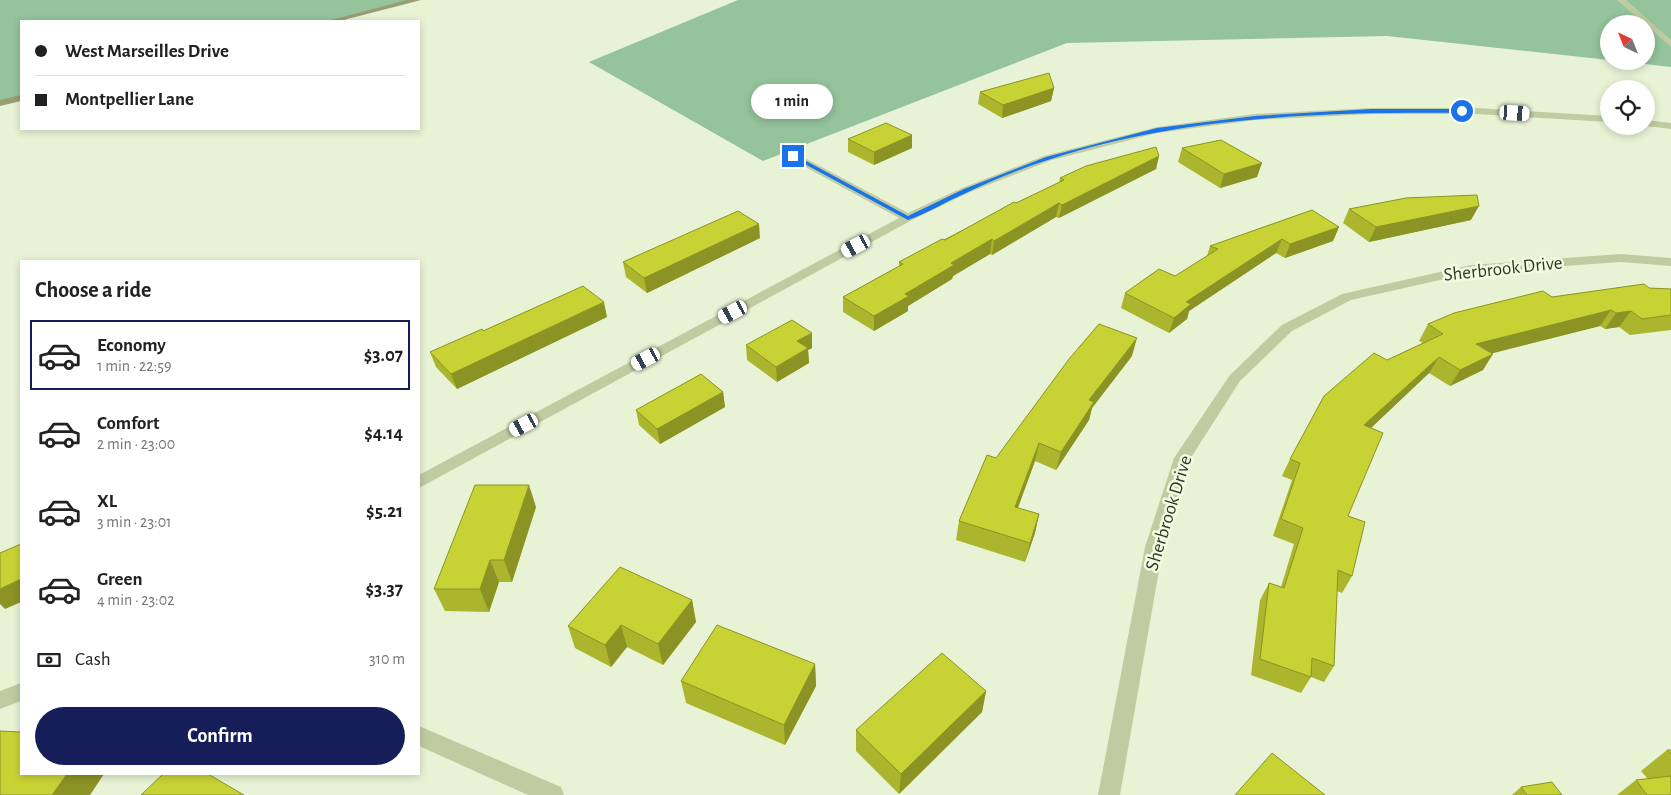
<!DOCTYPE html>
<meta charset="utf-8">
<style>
:root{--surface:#fff;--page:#f2f2f2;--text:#222;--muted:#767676;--line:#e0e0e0;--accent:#161e5a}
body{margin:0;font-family:"Alegreya Sans",sans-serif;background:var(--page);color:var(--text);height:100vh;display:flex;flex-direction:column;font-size:19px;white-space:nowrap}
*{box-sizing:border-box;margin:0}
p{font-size:16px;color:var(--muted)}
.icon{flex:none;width:28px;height:28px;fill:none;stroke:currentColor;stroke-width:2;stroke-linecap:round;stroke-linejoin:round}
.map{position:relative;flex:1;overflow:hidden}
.side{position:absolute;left:20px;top:260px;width:400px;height:515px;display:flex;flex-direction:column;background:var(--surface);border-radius:0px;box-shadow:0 2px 8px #0003}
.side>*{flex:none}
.guide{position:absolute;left:20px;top:20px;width:400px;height:110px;border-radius:0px;box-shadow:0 2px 8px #0003;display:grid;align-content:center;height:110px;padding:0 15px;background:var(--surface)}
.needle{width:32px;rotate:317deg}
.fabs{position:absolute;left:1600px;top:15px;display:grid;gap:10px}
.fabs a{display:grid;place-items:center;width:55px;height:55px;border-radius:50%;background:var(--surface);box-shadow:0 2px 8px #0003;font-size:25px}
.end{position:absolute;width:22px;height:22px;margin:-11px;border:6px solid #1a73e8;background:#fff;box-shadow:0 0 0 2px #fff}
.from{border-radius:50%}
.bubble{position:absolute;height:35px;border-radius:18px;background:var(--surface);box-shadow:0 2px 8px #0003;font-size:16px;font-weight:700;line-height:35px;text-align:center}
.car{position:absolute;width:15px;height:30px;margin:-15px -8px;border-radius:6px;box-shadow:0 0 4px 1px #0007;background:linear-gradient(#fff 24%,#345 0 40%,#fff 0 76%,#345 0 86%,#fff 0)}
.guide b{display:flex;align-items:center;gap:18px;height:48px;font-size:19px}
.guide b+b{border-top:1px solid var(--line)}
.guide i{width:12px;height:12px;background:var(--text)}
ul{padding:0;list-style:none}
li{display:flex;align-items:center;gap:15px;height:70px;margin:0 10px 8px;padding:0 5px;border:2px solid transparent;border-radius:0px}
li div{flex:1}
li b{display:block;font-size:19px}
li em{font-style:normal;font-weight:700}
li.active{border-color:var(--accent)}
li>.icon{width:45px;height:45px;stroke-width:1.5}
h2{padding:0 15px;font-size:22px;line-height:60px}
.pay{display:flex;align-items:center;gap:12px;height:55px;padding:0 15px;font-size:19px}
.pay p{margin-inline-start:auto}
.button{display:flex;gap:10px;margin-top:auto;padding:10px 15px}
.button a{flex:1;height:58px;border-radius:30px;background:var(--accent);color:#fff;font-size:20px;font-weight:700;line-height:58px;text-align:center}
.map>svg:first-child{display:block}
.green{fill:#94c39c}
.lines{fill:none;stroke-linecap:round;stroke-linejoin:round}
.street{fill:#bfcca1;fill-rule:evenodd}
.secondary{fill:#979f72;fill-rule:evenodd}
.wall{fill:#abb52d}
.shaded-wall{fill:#8b9324}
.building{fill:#c7d234;stroke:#8b9324}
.route{fill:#1a73e8}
.labels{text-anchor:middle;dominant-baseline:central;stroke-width:5;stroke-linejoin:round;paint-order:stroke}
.street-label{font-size:19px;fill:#333524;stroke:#f1fbe2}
</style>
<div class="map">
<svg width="1671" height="795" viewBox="0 0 1671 795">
<rect width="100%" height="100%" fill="#e8f3d5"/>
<!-- green -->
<g class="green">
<polygon points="0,0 417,0 331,21 21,21 21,98 0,103"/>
<polygon points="738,0 1671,0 1671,67 1618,61 1646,61 1646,24 1609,24 1609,60 1387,36 1067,43 763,161 589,62"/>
</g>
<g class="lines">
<!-- street -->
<g class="street">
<polygon points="1617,0 1626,0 1671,40 1671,47"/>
<polygon points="1371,108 1476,108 1609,116 1609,122 1476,114 1371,114 1255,120 1157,133 1052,160 970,192 912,220 419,488 419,475 899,218 789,158 788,156 789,154 797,154 908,213 962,188 1044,156 1157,127 1255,114"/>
<polygon points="1646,120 1671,123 1671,129 1646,126"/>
<polygon points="1621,254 1671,258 1671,266 1621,262 1471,273 1351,300 1292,331 1240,381 1190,459 1163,547 1120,795 1098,795 1145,547 1174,458 1230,375 1282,325 1342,294 1471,265"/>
<polygon points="21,683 21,701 0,709 0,691"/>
<polygon points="419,726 561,787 564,795 528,795 419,746"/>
</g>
<!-- secondary -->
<g class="secondary">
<polygon points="407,0 421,0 340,21 327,21"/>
<polygon points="21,95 21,101 0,106 0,100"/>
</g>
</g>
<!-- wall -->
<g class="wall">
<polygon points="1054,88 1051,101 1002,118 978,104 980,92"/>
<polygon points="848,139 912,148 874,165 848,152"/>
<polygon points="1182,148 1257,177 1220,188 1178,162"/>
<polygon points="1159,156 1156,169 1059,218 1056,217 992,255 990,254 953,276 952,279 908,306 908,311 874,331 843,312 843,297 899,266 899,262 1016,203 1059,183 1060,178"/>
<polygon points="1349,209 1471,220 1369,242 1343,223"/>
<polygon points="1339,227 1333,241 1285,258 1276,253 1189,311 1187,319 1169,333 1121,308 1125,293 1175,276 1207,256 1210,246"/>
<polygon points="760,238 647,293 626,277 623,262"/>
<polygon points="1649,288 1671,289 1671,330 1630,335 1619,327 1605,329 1600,326 1492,353 1483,370 1450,386 1429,373 1371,428 1348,516 1352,576 1342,593 1337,591 1334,666 1324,682 1311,677 1301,693 1251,675 1260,600 1269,583 1281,587 1294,544 1273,536 1292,480 1282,476 1290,459 1387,360 1423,343 1419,341 1428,324 1552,297"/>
<polygon points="607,317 457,389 436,367 430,352"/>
<polygon points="746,345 812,348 808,350 809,363 777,382 747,360"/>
<polygon points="1132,356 1092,408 1089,420 1056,470 1035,461 1018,508 1039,514 1035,533 1025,562 956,540 959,521 996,458"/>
<polygon points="723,392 725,407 660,444 639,425 636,410"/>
<polygon points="536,507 512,582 499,582 489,612 445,611 434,589"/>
<polygon points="692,600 696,622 663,665 627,647 611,667 575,648 568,626"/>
<polygon points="815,664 816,686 785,745 686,703 681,681"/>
<polygon points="986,691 982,712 899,794 856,751 856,730"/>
<polygon points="1667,750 1671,750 1671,795 1617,795 1636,780 1648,779 1641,771"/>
<polygon points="1521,787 1562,795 1512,795"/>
</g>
<!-- shaded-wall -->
<g class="shaded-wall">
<polygon points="1054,88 1051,101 1002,118 1003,105"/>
<polygon points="912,135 912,148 874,165 874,152"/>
<polygon points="1159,156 1156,169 1059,218 1062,205"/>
<polygon points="1262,163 1257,177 1220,188 1224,174"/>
<polygon points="1059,203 1056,217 992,255 994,241"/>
<polygon points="1479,206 1471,220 1369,242 1376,227"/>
<polygon points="759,224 760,238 647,293 644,278"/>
<polygon points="1339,227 1333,241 1285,258 1290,244"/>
<polygon points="992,239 990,254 953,276 952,279 908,306 908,311 874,331 874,316 905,294 951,263"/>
<polygon points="1282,239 1276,253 1189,311 1187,319 1169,333 1174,318 1186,302"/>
<polygon points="604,302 607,317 457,389 451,374"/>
<polygon points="1611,310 1600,326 1466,360 1476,344"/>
<polygon points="1631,311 1619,327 1605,329 1616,313"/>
<polygon points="812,333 812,348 808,350 809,363 777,382 776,367 797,341"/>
<polygon points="1137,338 1132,356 1092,408 1089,420 1056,470 1061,452 1089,400"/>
<polygon points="1493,354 1483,370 1450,386 1460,370"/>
<polygon points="1439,357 1429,373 1356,442 1364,425"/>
<polygon points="723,392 725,407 660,444 657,429"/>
<polygon points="1039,443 1035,461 1011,526 1015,507"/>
<polygon points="529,485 536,507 512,582 504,560"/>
<polygon points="1039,514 1035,533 1025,562 1030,543"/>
<polygon points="490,560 499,582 489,612 480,589"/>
<polygon points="21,579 21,602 5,609 0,604 0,589"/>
<polygon points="692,600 696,622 663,665 658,644"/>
<polygon points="621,625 627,647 611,667 605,645"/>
<polygon points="815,664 816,686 785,745 784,725"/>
<polygon points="986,691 982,712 899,794 901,774"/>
<polygon points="67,774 104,774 90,795 52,795"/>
</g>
<!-- building -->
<g class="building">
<polygon points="1049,73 1054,88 1003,105 980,92"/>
<polygon points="886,123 912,135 874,152 848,139"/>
<polygon points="1221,140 1262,163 1224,174 1182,148"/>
<polygon points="1156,147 1159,156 1062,205 1059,203 994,241 992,239 951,263 954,265 905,294 909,296 874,316 843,297 903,264 899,262 942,239 945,240 1014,202 1016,203 1064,180 1060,178 1086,166"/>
<polygon points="1477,195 1479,206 1376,227 1349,209 1406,198"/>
<polygon points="1312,210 1339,227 1290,244 1282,239 1186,302 1191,304 1174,318 1125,293 1159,269 1175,276 1218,249 1210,246"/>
<polygon points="738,211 759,224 644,278 623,262"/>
<polygon points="1644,284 1649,288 1671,289 1671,315 1642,319 1631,311 1616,313 1611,310 1476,344 1493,354 1460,370 1439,357 1364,425 1383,433 1348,516 1365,522 1352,576 1338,570 1334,666 1312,658 1311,677 1260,659 1269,583 1284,588 1303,528 1281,519 1300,463 1290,459 1324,396 1374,353 1387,360 1443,334 1428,324 1454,313 1543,291 1552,297"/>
<polygon points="583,286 604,302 451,374 430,352 482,329 483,331"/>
<polygon points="792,320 812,333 797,341 808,348 776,367 746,345"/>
<polygon points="1099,324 1137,338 1089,400 1094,402 1061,452 1039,443 1015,507 1039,514 1030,543 959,521 987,455 996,458 1069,359"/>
<polygon points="701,374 723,392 657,429 636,410"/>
<polygon points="475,485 529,485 504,560 490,560 480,589 434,589"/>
<polygon points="21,544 21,579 0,589 0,553"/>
<polygon points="620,567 692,600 658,644 621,625 605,645 568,626"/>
<polygon points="717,625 815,664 784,725 681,681"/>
<polygon points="942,653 986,691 901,774 856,730"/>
<polygon points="0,731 21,732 21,774 67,774 52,795 0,795"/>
<polygon points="1667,750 1671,750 1671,754"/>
<polygon points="1272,753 1325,795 1235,795"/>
<polygon points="163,774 208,774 244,795 141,795"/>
<polygon points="1671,776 1671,795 1647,795 1636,780"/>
<polygon points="1552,782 1562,795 1527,795 1521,787"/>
</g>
<!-- route -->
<path class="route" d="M1371,109H1462L1465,111L1462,113C1324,112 1183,116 1051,159C1022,168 993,180 966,193C947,201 928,213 908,220L790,156L795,155L908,216L964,189L1046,157L1157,128L1255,116Z"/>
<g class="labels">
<!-- street labels -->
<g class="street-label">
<text transform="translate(1503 269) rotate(-6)">Sherbrook Drive</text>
<text transform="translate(1169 513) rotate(-73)">Sherbrook Drive</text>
</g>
</g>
</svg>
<div class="fabs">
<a><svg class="needle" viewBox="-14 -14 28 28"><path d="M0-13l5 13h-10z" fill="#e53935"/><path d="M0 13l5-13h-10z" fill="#767676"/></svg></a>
<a><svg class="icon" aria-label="locate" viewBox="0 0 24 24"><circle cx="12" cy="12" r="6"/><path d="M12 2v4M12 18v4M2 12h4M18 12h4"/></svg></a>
</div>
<i class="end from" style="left:1462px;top:111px"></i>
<i class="end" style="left:793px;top:156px"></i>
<div class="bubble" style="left:751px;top:84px;width:82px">1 min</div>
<i class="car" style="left:1515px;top:113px;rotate:93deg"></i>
<i class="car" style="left:856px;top:246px;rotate:242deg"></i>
<i class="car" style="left:733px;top:312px;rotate:242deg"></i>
<i class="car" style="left:646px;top:359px;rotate:242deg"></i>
<i class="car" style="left:524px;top:425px;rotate:242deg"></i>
<div class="guide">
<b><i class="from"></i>West Marseilles Drive</b>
<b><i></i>Montpellier Lane</b>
</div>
<section class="side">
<h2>Choose a ride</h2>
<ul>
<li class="active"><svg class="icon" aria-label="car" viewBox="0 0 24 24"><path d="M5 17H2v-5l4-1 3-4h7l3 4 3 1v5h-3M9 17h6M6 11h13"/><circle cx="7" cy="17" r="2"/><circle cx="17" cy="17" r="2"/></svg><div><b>Economy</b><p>1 min · 22:59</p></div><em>$3.07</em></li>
<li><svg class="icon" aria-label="car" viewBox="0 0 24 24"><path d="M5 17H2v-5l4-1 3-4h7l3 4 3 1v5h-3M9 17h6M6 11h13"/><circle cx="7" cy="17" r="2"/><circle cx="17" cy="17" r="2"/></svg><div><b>Comfort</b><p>2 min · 23:00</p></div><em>$4.14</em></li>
<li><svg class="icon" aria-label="car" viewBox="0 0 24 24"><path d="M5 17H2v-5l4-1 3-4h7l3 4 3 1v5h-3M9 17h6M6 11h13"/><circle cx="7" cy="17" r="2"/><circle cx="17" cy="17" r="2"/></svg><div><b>XL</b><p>3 min · 23:01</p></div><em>$5.21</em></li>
<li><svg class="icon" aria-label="car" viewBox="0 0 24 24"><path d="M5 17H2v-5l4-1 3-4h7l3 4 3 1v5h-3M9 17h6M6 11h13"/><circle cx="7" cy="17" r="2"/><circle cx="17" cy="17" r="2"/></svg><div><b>Green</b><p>4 min · 23:02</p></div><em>$3.37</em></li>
</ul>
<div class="pay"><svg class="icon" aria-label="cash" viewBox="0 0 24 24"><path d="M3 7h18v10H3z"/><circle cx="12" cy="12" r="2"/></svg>Cash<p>310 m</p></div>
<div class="button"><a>Confirm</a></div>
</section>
</div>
